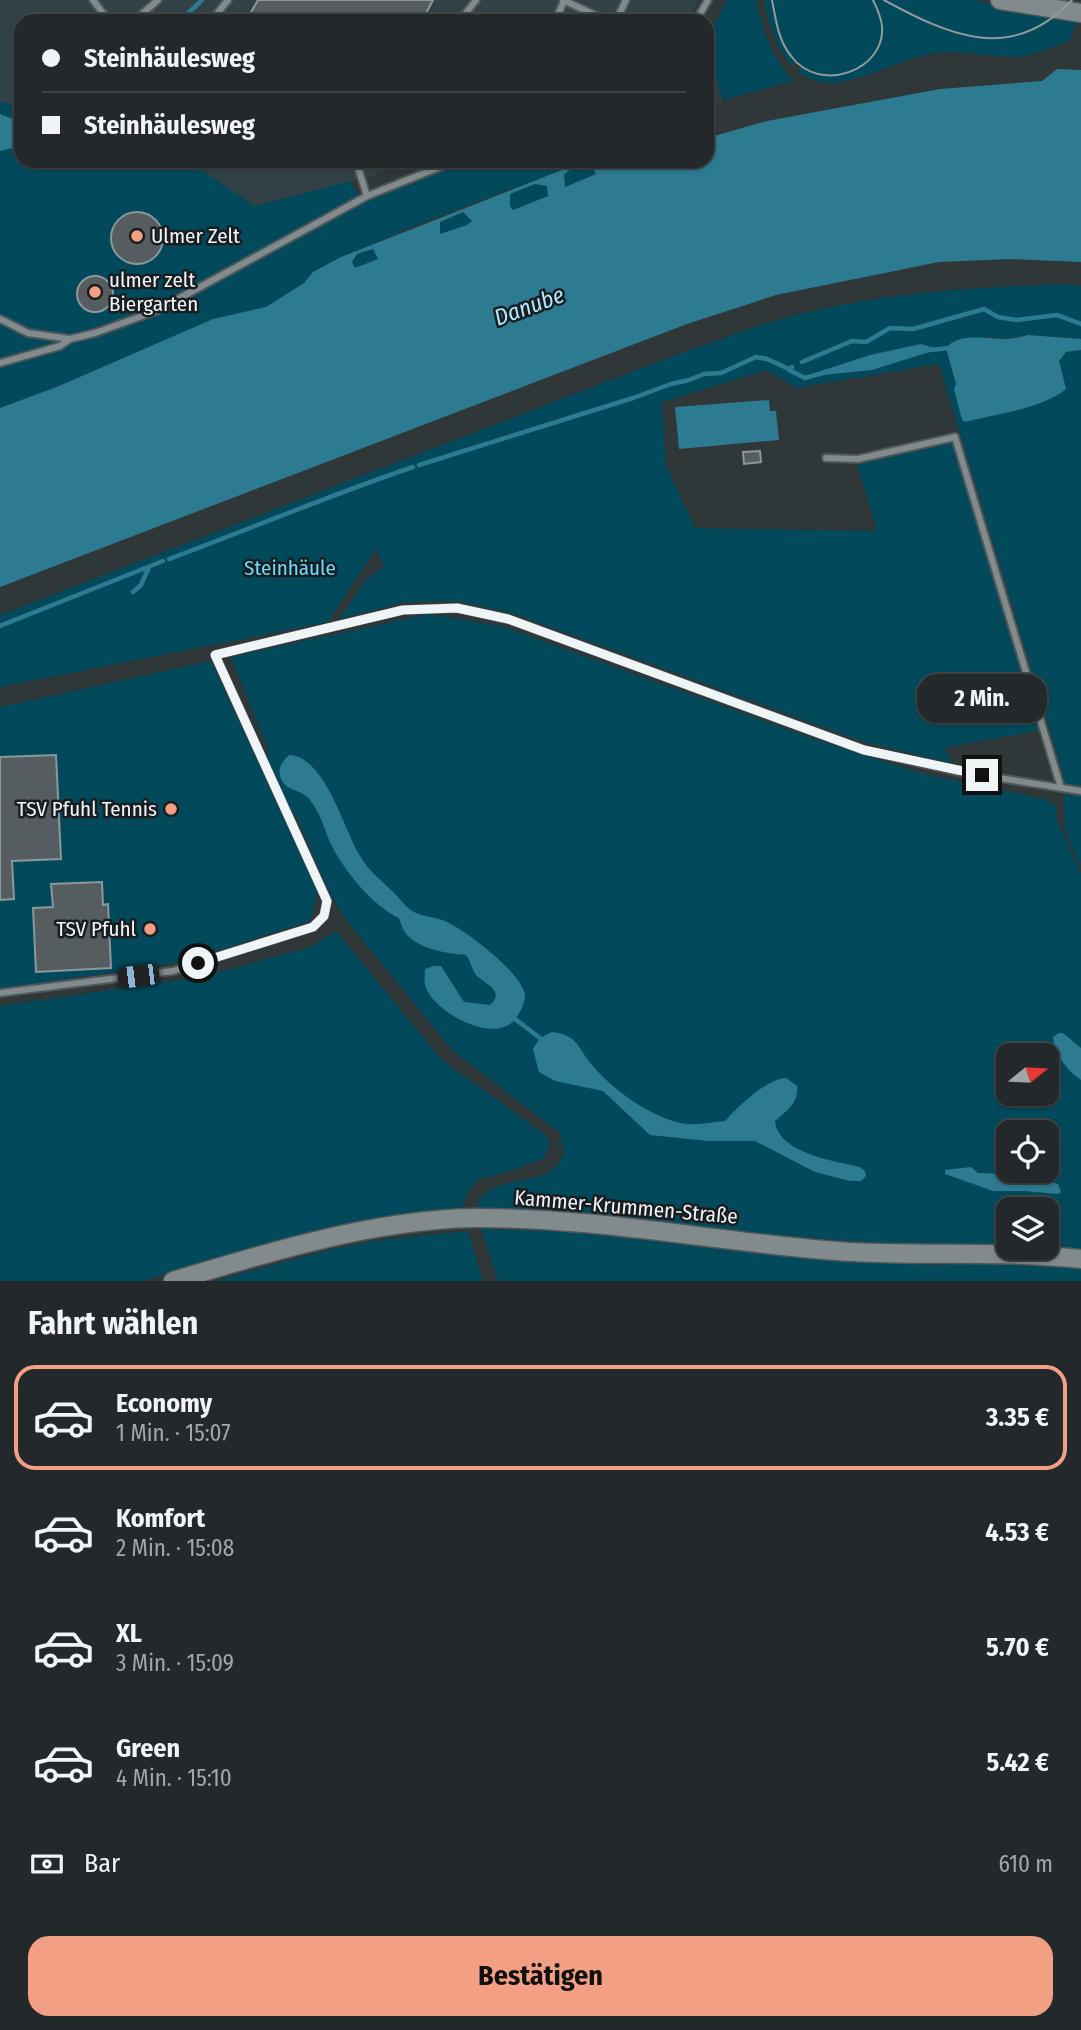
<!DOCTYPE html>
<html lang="de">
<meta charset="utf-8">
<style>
:root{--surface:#23292b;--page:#2b3133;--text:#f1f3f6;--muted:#a3a6a9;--line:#404547;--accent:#f39f83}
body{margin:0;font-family:"Fira Sans Condensed",sans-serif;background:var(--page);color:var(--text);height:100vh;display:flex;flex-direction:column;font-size:26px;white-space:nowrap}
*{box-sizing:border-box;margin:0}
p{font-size:23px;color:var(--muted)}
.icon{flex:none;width:38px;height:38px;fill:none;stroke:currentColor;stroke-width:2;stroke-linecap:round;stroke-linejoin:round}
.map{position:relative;height:1281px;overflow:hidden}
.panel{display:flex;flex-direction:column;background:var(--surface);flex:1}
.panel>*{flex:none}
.guide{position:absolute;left:14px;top:14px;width:700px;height:154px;border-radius:21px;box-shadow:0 2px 5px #0004,0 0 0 2px var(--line);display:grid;align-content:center;height:154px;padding:0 28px;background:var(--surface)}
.needle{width:46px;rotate:72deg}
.tools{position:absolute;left:996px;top:1043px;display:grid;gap:14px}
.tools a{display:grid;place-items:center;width:63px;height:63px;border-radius:14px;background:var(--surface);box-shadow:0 2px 5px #0004,0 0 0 2px var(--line);font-size:35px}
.end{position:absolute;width:32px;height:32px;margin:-16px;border:9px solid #eff4f6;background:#111;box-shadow:0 0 0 4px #111}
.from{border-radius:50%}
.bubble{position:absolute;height:49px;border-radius:21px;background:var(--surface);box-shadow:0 2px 5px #0004,0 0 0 2px var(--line);font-size:23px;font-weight:700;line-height:49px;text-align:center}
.car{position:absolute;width:21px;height:42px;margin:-21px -10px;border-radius:9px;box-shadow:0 0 5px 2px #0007;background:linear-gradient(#222 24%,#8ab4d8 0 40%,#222 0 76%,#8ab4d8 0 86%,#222 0)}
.guide b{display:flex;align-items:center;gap:24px;height:66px;font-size:26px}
.guide b+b{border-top:2px solid var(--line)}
.guide i{width:18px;height:18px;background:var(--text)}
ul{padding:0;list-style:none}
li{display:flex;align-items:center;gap:21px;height:105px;margin:0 14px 10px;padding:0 14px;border:4px solid transparent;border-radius:21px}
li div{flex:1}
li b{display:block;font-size:26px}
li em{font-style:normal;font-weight:700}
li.on{border-color:var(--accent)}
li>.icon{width:63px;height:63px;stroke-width:1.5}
h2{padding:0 28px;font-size:32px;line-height:84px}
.pay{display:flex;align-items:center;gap:18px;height:77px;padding:0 28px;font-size:26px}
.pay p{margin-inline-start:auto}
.action{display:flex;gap:14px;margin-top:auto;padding:14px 28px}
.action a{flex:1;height:80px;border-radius:21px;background:var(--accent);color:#111;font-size:28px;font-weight:700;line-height:80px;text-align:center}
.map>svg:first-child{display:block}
.built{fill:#324146}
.green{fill:#024a5b;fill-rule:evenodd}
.water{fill:#2d7b91;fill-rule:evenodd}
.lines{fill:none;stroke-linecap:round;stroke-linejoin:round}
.stream{stroke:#2d7b91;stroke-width:4.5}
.building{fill:#555d60;stroke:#8d9699;stroke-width:2}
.lane-casing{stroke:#4f5658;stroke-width:10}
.secondary-casing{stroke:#4f5658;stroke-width:21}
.lane{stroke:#818a8c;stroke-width:6}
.secondary{stroke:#818a8c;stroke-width:18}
.tram{stroke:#949a9c;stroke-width:2}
.route{stroke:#eff4f6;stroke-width:9}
.poi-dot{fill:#f39f83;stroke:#1a1d1f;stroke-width:2.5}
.labels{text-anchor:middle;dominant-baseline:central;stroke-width:5;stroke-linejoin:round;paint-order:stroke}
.poi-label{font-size:21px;fill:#eff4f6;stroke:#1a1d1f;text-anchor:start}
.park-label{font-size:21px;fill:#69dafb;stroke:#1a1d1f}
.street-label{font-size:21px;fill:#eff4f6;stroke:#1a1d1f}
.water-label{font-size:23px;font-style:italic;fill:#aeebfe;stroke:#1a1d1f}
</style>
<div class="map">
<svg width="1081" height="1281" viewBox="0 0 1081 1281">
<rect width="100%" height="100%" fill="#2f3739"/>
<!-- built -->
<g class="built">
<polygon points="0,0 698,0 688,21 21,21 21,106 0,102"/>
<polygon points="707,62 712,67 723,100 707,108"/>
<polygon points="188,161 408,161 368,177 255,206"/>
</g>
<!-- green -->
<g class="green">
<path d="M727,0H756C764,34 770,55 794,81L723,100L712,67L707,62V38Z"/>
<path d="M764,0H970L1078,18L1070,40C1054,47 1031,57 1013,57C987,57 963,50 937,53C905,57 880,73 850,80C831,85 814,84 798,72L802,67L796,61L791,66C776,46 769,24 764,0Z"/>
<polygon points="0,102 21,106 21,161 188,161 255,206 351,181 361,203 468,161 601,161 582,162 409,228 313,272 304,283 266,307 213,319 59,386 0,408"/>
<polygon points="584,166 593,167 596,174 565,187 564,175 568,171"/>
<polygon points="535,184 547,186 548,196 513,210 510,206 510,194"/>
<polygon points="463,212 472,221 467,225 440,235 440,222"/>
<polygon points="373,249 378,259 355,269 352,262 357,254"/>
<path d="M1071,284L1081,286V339L1028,335L1007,339L989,337L946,348L965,422L1066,389L1059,361L1066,352L1081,350V867L1065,831L1063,774L939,364L796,388L767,370L662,402L666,465L695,528L877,531L857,464L953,443L1041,730L944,748L953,763L867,743L512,613L456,601L405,602L339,619L365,581L384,566L376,549L328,622L0,687V615L673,356C706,345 740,331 774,321C871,293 971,287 1071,284ZM921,344L935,348V350L872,370L823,375L822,371L870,355Z"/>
<path d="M429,614L501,626L814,739L920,773L1048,800L1049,803L1056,805L1057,813L1054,814L1081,873V1250L1027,1248H1046V1209H1008V1247L888,1244L480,1210L477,1204C492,1176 527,1186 550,1171C557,1167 560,1160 564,1154L560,1133L453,1051L343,916L328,890L297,817L283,801L266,758L269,751L231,657ZM1008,1055H1046V1094H1008ZM1008,1132H1046V1171H1008Z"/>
<polygon points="211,661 318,893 310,921 181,962 0,989 0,707"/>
<polygon points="336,931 442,1060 543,1133 550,1142 544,1158 520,1168 478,1180 468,1193 460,1211 330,1230 200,1263 144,1281 3,1281 0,1278 0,1006 201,977 311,947"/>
<polygon points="481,1229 579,1232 733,1249 930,1265 982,1263 1081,1269 1081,1281 498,1281"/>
<polygon points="468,1231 483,1281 214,1281 333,1249 388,1239"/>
</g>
<!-- water -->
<g class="water">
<path d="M1057,69L1081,70V262L1011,259L939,262L776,295L687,324L0,587V408L59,386L213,319L266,307L304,283L313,272L341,257L582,162L707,161V138L767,121L940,89L1042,81ZM584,166L592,167L596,174L565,187L564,175L568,171ZM535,184L547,186L548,196L513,210L510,206V194ZM463,212L472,221L467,225L440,234V222ZM373,249L378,259L355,268L352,262L357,254Z"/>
<polygon points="0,114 21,122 21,146 0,151"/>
<path d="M1028,335L1081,339V350L1066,352L1059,361L1066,389C1042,409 995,414 965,422L962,420L954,389L956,384L946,348C959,332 987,339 1005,339C1013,339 1021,337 1028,335Z"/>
<polygon points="921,344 935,348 936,350 872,370 823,375 821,371 870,355"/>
<polygon points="769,400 770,411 776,411 779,440 679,449 675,407"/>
<path d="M289,755C325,756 344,830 360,856C368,871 385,883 396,895C402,901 408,910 416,913C425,917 437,917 447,922C465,930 527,976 525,998C524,1005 520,1012 516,1018C496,1047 431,1011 425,985C424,980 425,974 425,969L434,966H441L464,1002L490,1005C506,991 485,984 476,975C472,970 471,961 466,955C446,953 421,950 406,934C403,930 401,923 399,918C373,906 344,871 331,844C324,829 321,814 310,800C302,789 287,792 281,779C277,768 282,762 289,755Z"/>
<path d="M552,1032C576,1036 575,1042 588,1060C608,1087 653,1120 687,1124C699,1125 713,1122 725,1121C738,1107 766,1079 786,1078L797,1086C799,1103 786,1111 775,1121C778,1153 834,1161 860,1167L865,1171L866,1176L861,1181H850L815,1172L755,1141H708L650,1135L603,1091L555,1081L539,1072L533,1049L540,1038Z"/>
<path d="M1059,1033H1063L1081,1048V1080C1068,1072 1054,1053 1053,1037Z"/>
<polygon points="971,1167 978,1173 1028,1175 1058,1184 1061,1192 1058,1194 1025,1191 993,1191 945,1174 945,1170"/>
</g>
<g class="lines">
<!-- stream -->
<g class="stream">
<polyline points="180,21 202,0"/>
<polyline points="930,350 950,348"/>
<polyline points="802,362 852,341 866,342 890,328 913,329 984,309 998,317 1016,320 1057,315 1081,324"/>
<polyline points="789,370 805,378 826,372"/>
<polyline points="419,465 633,398 671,384 689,380 704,374 721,373 756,357 767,359 789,369 792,367"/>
<path d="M169,559C250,529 330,495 413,467"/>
<polyline points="133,592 141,585 149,567"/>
<polyline points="0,626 163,561"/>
<polyline points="515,1019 540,1038"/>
</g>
</g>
<!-- building -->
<g class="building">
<polygon points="258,0 433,0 422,21 246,21"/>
<circle cx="137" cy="238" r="26"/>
<circle cx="95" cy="294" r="18"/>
<polygon points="760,451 761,462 744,464 743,452"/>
<polygon points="56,755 61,859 12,861 14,899 0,900 0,757"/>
<polygon points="102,882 103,905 108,904 111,968 36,972 33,908 53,907 51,884"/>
</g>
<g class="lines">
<defs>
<g id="lane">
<polyline points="93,0 109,21"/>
<polyline points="563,0 608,21"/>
<polyline points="134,21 158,0"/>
<polyline points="211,21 228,0"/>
<polyline points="460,21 476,0"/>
<polyline points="555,21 564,1"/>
<polyline points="616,21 626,0"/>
<polyline points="696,21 708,0"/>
<polyline points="356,161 367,196"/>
<polyline points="0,319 28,333 70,339 95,333 156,311 367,196 455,161"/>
<polyline points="0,363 60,346 70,339"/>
<polyline points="826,458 858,459 955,437 1061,788"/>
<polyline points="0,993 173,971 313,927 324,916 327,901 215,655 403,610 457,608 508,619 864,750 955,771 1081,791"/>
</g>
<g id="secondary">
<polyline points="1000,0 1081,13"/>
<path d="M173,1281C269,1252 373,1220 473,1218C596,1217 716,1242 837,1251C918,1257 1000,1250 1081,1259"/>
</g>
</defs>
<!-- lane casing -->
<use href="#lane" class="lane-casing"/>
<!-- secondary casing -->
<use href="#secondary" class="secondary-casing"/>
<!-- lane -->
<use href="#lane" class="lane"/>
<!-- secondary -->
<use href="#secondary" class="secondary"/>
<!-- tram -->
<g class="tram">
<path d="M772,0C776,20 778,40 791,56C820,95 886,70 882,26C881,17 877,8 873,0"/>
<path d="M884,0C950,36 1012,64 1072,0"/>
</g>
</g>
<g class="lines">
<!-- route -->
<polyline class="route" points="198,963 313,927 324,916 327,901 215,655 403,610 457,608 508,619 864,750 982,775"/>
</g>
<!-- markers -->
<g class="poi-dot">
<circle cx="137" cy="236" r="7"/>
<circle cx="95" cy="292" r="7"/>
<circle cx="171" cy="809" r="7"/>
<circle cx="150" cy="929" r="7"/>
</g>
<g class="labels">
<!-- poi labels -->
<g class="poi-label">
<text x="151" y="236">Ulmer Zelt</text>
<text x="109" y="280">ulmer zelt<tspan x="109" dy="24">Biergarten</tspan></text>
<text x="157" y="809" text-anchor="end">TSV Pfuhl Tennis</text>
<text x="136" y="929" text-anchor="end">TSV Pfuhl</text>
</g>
<!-- park labels -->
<g class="park-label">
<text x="290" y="568">Steinhäule</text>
</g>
<!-- street labels -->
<g class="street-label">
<text transform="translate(626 1207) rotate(5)">Kammer-Krummen-Straße</text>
</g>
<!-- water labels -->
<g class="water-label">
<text transform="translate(529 306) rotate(-20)">Danube</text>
</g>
</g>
</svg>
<div class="tools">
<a><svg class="needle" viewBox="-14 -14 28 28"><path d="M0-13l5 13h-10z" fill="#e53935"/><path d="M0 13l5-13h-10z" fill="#a3a6a9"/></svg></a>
<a><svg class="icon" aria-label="locate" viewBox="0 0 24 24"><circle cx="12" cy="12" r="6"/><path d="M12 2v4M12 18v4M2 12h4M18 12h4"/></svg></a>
<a><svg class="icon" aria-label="layers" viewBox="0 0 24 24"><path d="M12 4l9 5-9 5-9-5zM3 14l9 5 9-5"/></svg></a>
</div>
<i class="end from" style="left:198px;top:963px"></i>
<i class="end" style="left:982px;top:775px"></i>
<div class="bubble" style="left:917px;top:674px;width:130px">2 Min.</div>
<i class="car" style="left:138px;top:976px;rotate:263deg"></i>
<div class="guide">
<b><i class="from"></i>Steinhäulesweg</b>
<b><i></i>Steinhäulesweg</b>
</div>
</div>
<section class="panel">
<h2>Fahrt wählen</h2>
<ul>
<li class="on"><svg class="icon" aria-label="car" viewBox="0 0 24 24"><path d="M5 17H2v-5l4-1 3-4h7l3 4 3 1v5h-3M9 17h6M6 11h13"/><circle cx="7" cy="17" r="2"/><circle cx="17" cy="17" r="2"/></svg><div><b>Economy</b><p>1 Min. · 15:07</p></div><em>3.35 €</em></li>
<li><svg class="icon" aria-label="car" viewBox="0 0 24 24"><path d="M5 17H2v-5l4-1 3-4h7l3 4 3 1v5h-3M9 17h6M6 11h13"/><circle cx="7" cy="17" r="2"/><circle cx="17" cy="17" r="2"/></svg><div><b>Komfort</b><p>2 Min. · 15:08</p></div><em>4.53 €</em></li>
<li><svg class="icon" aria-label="car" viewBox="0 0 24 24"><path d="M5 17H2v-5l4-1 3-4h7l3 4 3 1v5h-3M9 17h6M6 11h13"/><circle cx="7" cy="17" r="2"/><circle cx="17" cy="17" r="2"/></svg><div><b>XL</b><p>3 Min. · 15:09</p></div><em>5.70 €</em></li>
<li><svg class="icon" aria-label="car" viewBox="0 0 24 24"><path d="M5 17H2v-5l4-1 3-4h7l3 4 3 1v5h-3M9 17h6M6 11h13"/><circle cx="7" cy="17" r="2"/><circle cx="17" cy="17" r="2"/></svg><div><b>Green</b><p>4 Min. · 15:10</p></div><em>5.42 €</em></li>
</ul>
<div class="pay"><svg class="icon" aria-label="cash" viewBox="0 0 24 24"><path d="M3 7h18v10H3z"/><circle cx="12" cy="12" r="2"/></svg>Bar<p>610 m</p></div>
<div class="action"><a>Bestätigen</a></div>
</section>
